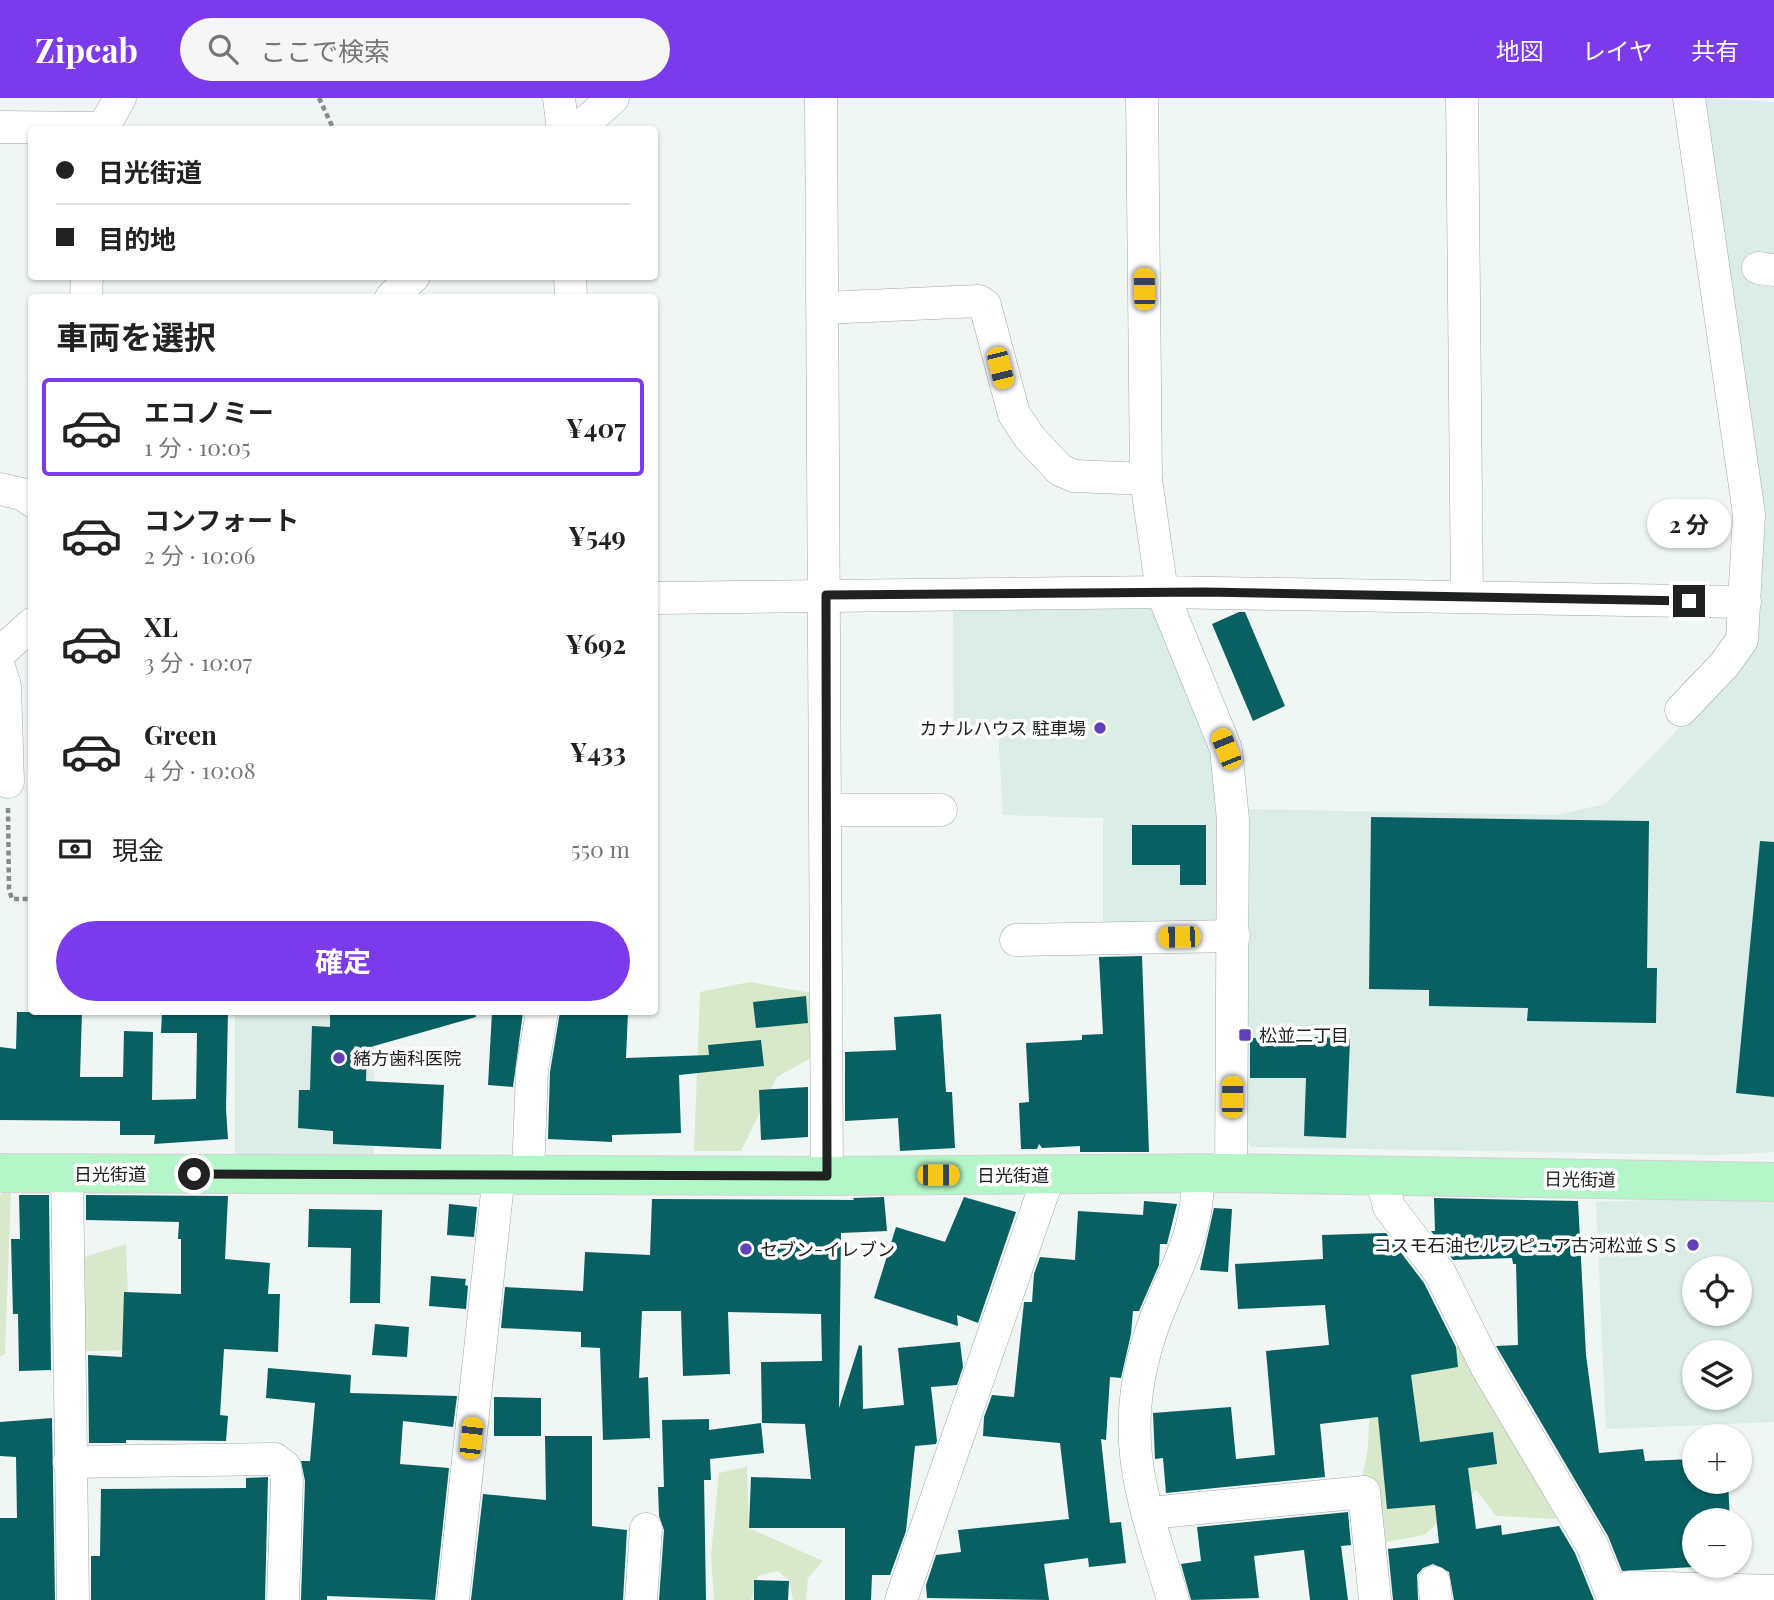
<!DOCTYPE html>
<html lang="ja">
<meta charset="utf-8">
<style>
:root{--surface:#fff;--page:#f6f6f6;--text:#222;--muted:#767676;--line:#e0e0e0;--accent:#7c3aed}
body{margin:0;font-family:"Playfair Display","Noto Sans JP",serif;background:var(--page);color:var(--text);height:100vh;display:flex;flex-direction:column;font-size:26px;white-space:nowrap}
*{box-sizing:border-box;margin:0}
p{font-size:23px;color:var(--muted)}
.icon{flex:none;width:38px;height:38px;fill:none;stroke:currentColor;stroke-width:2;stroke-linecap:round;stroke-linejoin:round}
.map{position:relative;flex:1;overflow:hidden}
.drawer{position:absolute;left:28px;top:196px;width:630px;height:721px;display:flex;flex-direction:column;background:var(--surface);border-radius:7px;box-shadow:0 2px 5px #0004}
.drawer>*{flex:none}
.top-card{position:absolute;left:28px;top:28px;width:630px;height:154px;border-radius:7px;box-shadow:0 2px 5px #0004;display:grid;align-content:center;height:154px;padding:0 28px;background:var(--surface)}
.fabs{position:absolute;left:1682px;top:1158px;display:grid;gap:14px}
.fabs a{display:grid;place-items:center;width:70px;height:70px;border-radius:50%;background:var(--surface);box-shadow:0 2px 5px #0004;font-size:35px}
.end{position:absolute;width:32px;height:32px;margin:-16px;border:9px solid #202222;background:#fff;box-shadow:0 0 0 4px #fff}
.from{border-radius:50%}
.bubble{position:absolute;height:49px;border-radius:24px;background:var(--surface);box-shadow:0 2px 5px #0004;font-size:23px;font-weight:700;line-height:49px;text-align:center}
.car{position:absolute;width:21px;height:42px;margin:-21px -10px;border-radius:9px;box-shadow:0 0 5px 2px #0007;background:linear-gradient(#f5c518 24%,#345 0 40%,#f5c518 0 76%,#345 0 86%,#f5c518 0)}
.top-card b{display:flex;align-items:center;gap:24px;height:66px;font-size:26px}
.top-card b+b{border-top:2px solid var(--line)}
.top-card i{width:18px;height:18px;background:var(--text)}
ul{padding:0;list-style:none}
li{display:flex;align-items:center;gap:21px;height:98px;margin:0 14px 10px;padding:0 14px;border:4px solid transparent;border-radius:7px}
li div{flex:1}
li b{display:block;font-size:26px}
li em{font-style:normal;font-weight:700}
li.selected{border-color:var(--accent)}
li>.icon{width:63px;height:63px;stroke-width:1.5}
h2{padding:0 28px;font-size:32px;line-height:84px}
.pay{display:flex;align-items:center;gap:18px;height:77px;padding:0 28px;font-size:26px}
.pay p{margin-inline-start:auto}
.primary-button{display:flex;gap:14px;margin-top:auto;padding:14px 28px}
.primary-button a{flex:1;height:80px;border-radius:42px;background:var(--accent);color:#fff;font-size:28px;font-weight:700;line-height:80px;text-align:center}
header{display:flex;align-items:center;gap:42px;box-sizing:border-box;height:98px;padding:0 35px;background:var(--accent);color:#fff}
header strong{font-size:33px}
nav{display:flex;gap:38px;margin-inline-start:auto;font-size:24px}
.search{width:490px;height:63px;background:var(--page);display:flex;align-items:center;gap:18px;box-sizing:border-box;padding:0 24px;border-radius:38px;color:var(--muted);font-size:26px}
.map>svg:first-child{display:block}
.built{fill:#dcece7;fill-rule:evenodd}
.green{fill:#d8e8ca}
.building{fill:#086063}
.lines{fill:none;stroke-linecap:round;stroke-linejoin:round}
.minor-casing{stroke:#a2a9a7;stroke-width:33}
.major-casing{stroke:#d2d3d3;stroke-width:40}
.path{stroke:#868a89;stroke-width:4.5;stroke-dasharray:5 3.5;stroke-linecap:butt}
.minor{stroke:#fff;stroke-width:32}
.major{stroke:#b5f5ca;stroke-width:38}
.route{stroke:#202222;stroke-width:9}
.poi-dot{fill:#6041b9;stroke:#fff;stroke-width:2.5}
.labels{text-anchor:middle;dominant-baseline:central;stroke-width:7;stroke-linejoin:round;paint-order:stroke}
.poi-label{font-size:18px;fill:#202222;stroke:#fff;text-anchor:start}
.street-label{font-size:18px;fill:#202222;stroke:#fff}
</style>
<header>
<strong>Zipcab</strong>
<div class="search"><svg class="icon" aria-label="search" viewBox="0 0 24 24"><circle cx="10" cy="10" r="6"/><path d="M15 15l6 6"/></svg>ここで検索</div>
<nav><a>地図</a><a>レイヤ</a><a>共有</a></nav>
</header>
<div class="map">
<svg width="1774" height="1502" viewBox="0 0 1774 1502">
<rect width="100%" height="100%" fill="#eff6f4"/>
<!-- built -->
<g class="built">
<polygon points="1700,0 1774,4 1774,1054 1717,1057 1252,1049 1242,1035 1242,711 1556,717 1605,706 1673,637 1689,614 1750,545"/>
<polygon points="953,507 1156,507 1215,640 1226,816 1213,828 1103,830 1103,720 1003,717 998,631 954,631"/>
<polygon points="235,914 374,914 374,1059 235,1058"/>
<path d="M1774,1097V1324L1606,1331L1596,1104ZM1694,1171H1740V1216H1694ZM1694,1255H1740V1300H1694Z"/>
</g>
<!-- green -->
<g class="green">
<polygon points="750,884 817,896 811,960 777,979 741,1053 694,1053 700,894"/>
<polygon points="11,1089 5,1256 0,1258 0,1097"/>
<polygon points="126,1146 130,1252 59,1254 60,1167"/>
<polygon points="1465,1245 1550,1401 1556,1421 1496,1418 1476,1392 1424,1437 1386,1444 1362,1381 1368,1350 1371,1283"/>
<polygon points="747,1369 749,1430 823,1463 808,1480 806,1502 793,1502 789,1483 778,1473 758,1478 751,1502 714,1502 711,1456 719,1375"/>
</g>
<!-- building -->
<g class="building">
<polygon points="1239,514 1245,514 1285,608 1253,623 1212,526"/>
<polygon points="1371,719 1649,723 1647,870 1657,870 1656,925 1527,923 1528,910 1429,908 1429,892 1369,891"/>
<polygon points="1132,727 1206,727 1206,787 1180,787 1180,767 1132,767"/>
<polygon points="1760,743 1774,744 1774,999 1736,995"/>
<polygon points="1142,858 1149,1054 1080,1054 1080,1048 1042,1050 1039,1046 1037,1051 1021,1051 1019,1005 1029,1004 1026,945 1082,942 1082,937 1103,936 1099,859"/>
<polygon points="806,898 808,925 756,930 753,904"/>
<polygon points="17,914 82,914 80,979 123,979 124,933 153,934 152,1002 196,1001 197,935 161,935 162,914 228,914 226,1011 228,1041 154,1046 155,1037 120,1037 120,1023 0,1022 0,949 16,951"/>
<polygon points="330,914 475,914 476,919 367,950 366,983 444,987 441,1051 333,1046 333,1033 298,1030 299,992 310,992 312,928 330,929"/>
<polygon points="492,914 523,914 513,989 488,987"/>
<polygon points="560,914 628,914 626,960 709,957 708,947 761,942 764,968 679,977 681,1035 612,1037 612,1044 548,1041 550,974"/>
<polygon points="941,916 946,994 952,994 955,1050 900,1053 898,1020 845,1023 845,954 896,952 894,919"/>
<polygon points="1319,939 1350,941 1346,1040 1304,1038 1306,980 1250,980 1250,940"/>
<polygon points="808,989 808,1039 761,1042 759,992"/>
<polygon points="19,1097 49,1097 51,1272 19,1273 18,1216 13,1216 11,1141 20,1141"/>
<polygon points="86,1097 228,1098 225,1161 270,1165 268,1196 280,1196 278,1254 224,1251 220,1317 228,1318 226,1343 126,1342 126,1345 89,1345 88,1257 122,1259 124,1194 181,1196 181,1141 178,1141 179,1124 86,1122"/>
<polygon points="884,1099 887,1133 841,1135 839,1310 859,1247 862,1248 863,1311 904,1307 898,1250 960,1244 963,1269 957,1287 931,1289 937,1343 936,1346 915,1348 906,1433 890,1477 872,1477 871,1502 845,1502 845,1430 749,1430 751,1379 811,1381 805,1326 762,1325 761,1264 822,1263 821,1216 728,1214 730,1276 683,1278 681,1213 642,1213 639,1280 648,1279 650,1340 603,1342 600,1250 581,1249 581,1234 501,1230 505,1189 583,1193 585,1154 650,1157 652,1101 854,1102 853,1100"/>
<polygon points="964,1099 1016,1114 978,1225 957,1217 958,1228 874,1200 896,1129 945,1144"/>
<polygon points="1434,1100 1578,1103 1586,1257 1599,1355 1643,1351 1645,1363 1694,1361 1694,1384 1728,1384 1730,1423 1694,1423 1694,1469 1622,1473 1608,1438 1496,1248 1518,1247 1516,1166 1513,1166 1512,1160 1453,1162 1431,1133 1435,1133"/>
<polygon points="1144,1103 1177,1106 1167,1146 1160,1146 1159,1167 1139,1213 1133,1213 1131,1236 1121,1280 1110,1279 1106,1342 1101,1341 1110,1425 1121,1424 1126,1465 1089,1469 1088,1460 1044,1466 1049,1502 927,1500 926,1487 936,1457 961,1454 958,1432 1069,1421 1060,1345 983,1338 984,1319 992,1297 1014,1299 1024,1204 1032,1204 1034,1176 1040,1159 1075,1162 1078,1113 1143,1117"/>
<polygon points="449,1106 477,1109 474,1139 447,1137"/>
<polygon points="1214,1110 1232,1111 1228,1174 1200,1172"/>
<polygon points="309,1111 382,1112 380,1205 350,1205 351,1150 308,1149"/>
<polygon points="1386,1135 1424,1185 1456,1249 1458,1269 1411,1277 1420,1344 1493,1334 1497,1366 1468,1370 1476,1431 1501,1427 1502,1437 1559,1428 1575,1455 1594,1502 1454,1502 1449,1474 1433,1466 1423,1470 1417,1477 1418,1502 1393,1502 1388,1451 1439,1445 1435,1407 1387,1411 1378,1319 1320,1326 1325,1379 1166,1395 1163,1360 1155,1361 1153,1315 1231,1309 1236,1361 1275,1357 1266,1253 1329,1247 1325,1207 1238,1211 1235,1166 1323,1161 1322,1137"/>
<polygon points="431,1178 466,1181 465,1187 468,1188 466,1211 429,1208"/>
<polygon points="375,1226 409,1229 407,1259 372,1257"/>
<polygon points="268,1270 351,1277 350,1295 457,1298 453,1329 403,1323 400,1366 449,1370 435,1502 327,1498 327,1502 301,1502 305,1383 301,1363 310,1363 315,1305 266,1300"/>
<polygon points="494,1299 541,1300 541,1338 494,1338"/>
<polygon points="52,1320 55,1502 0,1502 0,1420 17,1420 16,1359 0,1358 0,1324"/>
<polygon points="709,1321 709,1332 761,1325 764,1355 710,1361 711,1382 704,1382 706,1502 659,1502 664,1432 659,1418 658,1389 664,1389 662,1322"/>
<polygon points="545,1338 592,1338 592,1428 627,1432 623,1502 471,1502 483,1396 546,1402"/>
<polygon points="268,1379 265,1502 91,1502 91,1458 100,1458 101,1391 246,1390 246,1380"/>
<polygon points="1348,1414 1351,1447 1341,1448 1348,1502 1310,1502 1304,1452 1254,1458 1259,1500 1191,1502 1181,1466 1201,1463 1197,1429"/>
<polygon points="754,1482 789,1483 788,1502 754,1502"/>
</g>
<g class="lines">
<defs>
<g id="minor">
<polyline points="559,0 563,32"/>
<polyline points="821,0 827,1078"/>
<polyline points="1142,0 1146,381 1162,494 1745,504"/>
<polyline points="1462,0 1467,499"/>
<polyline points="0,29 103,30"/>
<polyline points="102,32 120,0"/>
<polyline points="577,32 613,0"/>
<polyline points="1758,170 1774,172"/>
<polyline points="570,178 571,200"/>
<polyline points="86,200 87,178"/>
<polyline points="391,200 414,178"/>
<polyline points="823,210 979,203 985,207 1014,316 1030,340 1060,372 1074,378 1146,381"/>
<polyline points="0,391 22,396 32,403"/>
<polyline points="654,500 1162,494 1226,651 1233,722 1231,1075"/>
<polyline points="0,555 32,526"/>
<polyline points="0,572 5,588 8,684"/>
<polyline points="1681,612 1724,567 1742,542 1749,416 1689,0"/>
<polyline points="827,712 941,712"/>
<polyline points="1016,842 1234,838"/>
<polyline points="67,1076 73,1502"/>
<polyline points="528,1076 532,972 542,914"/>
<polyline points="1381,1077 1389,1109 1440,1175 1486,1268 1592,1447 1614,1502"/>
<polyline points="69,1364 275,1361 285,1369 287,1382 283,1502"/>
<polyline points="1148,1418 1160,1414 1364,1394 1375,1502"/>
<polyline points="1434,1484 1436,1502"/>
<polyline points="1613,1499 1629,1489 1774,1493"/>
<polyline points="453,1502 499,1076"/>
<polyline points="641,1502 646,1431"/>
<polyline points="901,1502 1049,1077"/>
<path d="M1173,1502C1144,1403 1116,1341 1150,1237C1169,1178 1199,1143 1198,1076"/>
</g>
<polyline id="major" points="0,1075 827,1078 1231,1075 1774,1084"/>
</defs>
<!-- minor casing -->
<use href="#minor" class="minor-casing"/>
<!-- major casing -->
<use href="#major" class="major-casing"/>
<!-- path -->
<g class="path">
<polyline points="319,0 334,32"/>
<polyline points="8,710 9,791 12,801 32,801"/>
</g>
<!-- minor -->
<use href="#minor" class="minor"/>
<!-- major -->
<use href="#major" class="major"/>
</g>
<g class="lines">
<!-- route -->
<polyline class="route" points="194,1076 827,1078 826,497 1205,494 1689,503"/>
</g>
<!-- markers -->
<g class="poi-dot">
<circle cx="1100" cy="630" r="7"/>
<rect x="1238" y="930" width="14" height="14" rx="3.5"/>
<circle cx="339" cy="960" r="7"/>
<circle cx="1693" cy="1147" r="7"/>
<circle cx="746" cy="1151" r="7"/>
</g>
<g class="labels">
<!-- poi labels -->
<g class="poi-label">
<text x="1086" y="630" text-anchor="end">カナルハウス 駐車場</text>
<text x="1259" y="937">松並二丁目</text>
<text x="353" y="960">緒方歯科医院</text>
<text x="1679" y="1147" text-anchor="end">コスモ石油セルフピュア古河松並ＳＳ</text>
<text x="760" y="1151">セブン-イレブン</text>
</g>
<!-- street labels -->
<g class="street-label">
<text x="110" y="1076">日光街道</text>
<text x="1013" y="1077">日光街道</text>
<text transform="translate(1580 1081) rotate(1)">日光街道</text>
</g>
</g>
</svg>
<div class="fabs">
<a><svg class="icon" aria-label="locate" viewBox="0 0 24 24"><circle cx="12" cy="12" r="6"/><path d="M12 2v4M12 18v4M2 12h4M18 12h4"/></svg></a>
<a><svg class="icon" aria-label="layers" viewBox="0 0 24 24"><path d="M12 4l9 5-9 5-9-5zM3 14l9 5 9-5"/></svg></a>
<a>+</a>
<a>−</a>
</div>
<i class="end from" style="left:194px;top:1076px"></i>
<i class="end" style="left:1689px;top:503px"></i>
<div class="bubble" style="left:1647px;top:401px;width:84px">2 分</div>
<i class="car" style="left:1144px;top:191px;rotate:359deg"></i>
<i class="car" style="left:1000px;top:270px;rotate:166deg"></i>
<i class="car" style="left:1226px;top:651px;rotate:338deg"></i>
<i class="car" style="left:1179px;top:839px;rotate:269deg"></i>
<i class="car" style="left:1232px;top:999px;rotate:1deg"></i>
<i class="car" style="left:938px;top:1077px;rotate:90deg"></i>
<i class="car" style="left:471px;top:1340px;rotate:6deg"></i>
<div class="top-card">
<b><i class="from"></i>日光街道</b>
<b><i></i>目的地</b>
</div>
<section class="drawer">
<h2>車両を選択</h2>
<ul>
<li class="selected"><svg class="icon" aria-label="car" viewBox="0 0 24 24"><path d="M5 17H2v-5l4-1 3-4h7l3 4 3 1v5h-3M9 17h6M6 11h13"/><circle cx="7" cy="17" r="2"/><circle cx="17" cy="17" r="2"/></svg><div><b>エコノミー</b><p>1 分 · 10:05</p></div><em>¥407</em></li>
<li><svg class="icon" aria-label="car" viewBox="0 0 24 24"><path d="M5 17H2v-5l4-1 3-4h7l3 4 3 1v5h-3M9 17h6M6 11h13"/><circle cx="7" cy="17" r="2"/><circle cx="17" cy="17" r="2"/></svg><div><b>コンフォート</b><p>2 分 · 10:06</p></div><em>¥549</em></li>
<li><svg class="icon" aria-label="car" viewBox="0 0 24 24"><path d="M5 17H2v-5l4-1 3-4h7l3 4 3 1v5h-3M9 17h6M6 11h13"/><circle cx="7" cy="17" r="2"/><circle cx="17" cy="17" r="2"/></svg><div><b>XL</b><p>3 分 · 10:07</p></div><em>¥692</em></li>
<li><svg class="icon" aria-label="car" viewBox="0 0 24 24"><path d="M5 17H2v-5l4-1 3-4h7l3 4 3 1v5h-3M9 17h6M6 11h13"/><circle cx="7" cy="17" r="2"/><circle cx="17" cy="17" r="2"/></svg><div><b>Green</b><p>4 分 · 10:08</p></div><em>¥433</em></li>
</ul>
<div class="pay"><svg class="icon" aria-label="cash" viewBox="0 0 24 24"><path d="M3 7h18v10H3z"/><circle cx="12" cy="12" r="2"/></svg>現金<p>550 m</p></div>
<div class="primary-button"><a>確定</a></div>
</section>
</div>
